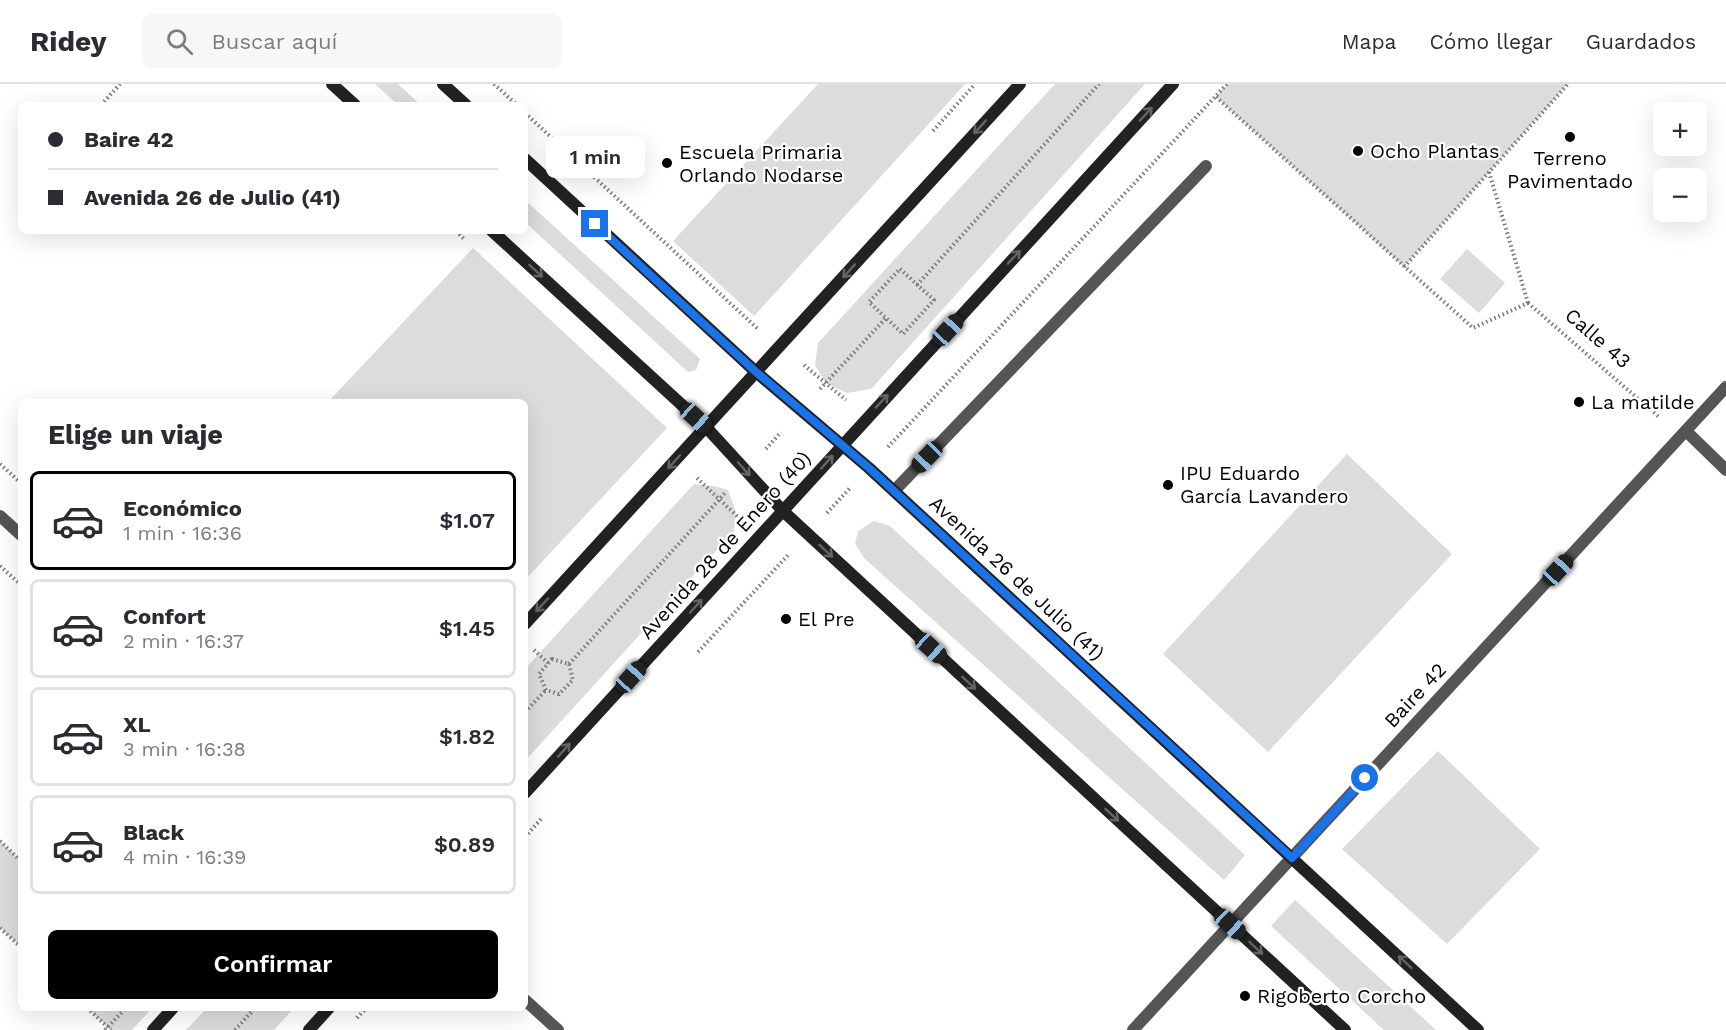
<!DOCTYPE html>
<html lang="es">
<meta charset="utf-8">
<style>
:root{--surface:#fff;--page:#f7f7f7;--text:#2b2b33;--muted:#7c7c81;--line:#e1e1e2;--accent:#000}
body{margin:0;font-family:"Work Sans",sans-serif;background:var(--page);color:var(--text);height:100vh;display:flex;flex-direction:column;font-size:22px;white-space:nowrap}
*{box-sizing:border-box;margin:0}
p{font-size:20px;color:var(--muted)}
.icon{flex:none;width:33px;height:33px;fill:none;stroke:currentColor;stroke-width:2;stroke-linecap:round;stroke-linejoin:round}
.map{position:relative;flex:1;overflow:hidden}
.panel{position:absolute;left:18px;top:315px;width:510px;height:612px;display:flex;flex-direction:column;background:var(--surface);border-radius:9px;box-shadow:0 6px 24px #0002}
.panel>*{flex:none}
.top-card{position:absolute;left:18px;top:18px;width:510px;height:132px;border-radius:9px;box-shadow:0 6px 24px #0002;display:grid;align-content:center;height:132px;padding:0 30px;background:var(--surface)}
.tools{position:absolute;left:1653px;top:18px;display:grid;gap:12px}
.tools a{display:grid;place-items:center;width:54px;height:54px;border-radius:9px;background:var(--surface);box-shadow:0 6px 24px #0002;font-size:30px}
.end{position:absolute;width:27px;height:27px;margin:-14px;border:8px solid #1a73e8;background:#fff;box-shadow:0 0 0 3px #fff}
.from{border-radius:50%}
.bubble{position:absolute;height:42px;border-radius:9px;background:var(--surface);box-shadow:0 6px 24px #0002;font-size:20px;font-weight:600;line-height:42px;text-align:center}
.car{position:absolute;width:18px;height:36px;margin:-18px -9px;border-radius:8px;box-shadow:0 0 4px 2px #0007;background:linear-gradient(#222 24%,#8ab4d8 0 40%,#222 0 76%,#8ab4d8 0 86%,#222 0)}
.top-card b{display:flex;align-items:center;gap:21px;height:57px;font-size:22px}
.top-card b+b{border-top:2px solid var(--line)}
.top-card i{width:15px;height:15px;background:var(--text)}
ul{padding:0;list-style:none}
li{display:flex;align-items:center;gap:18px;height:99px;margin:0 12px 9px;padding:0 18px;border:3px solid var(--line);border-radius:9px}
li div{flex:1}
li b{display:block;font-size:22px}
li em{font-style:normal;font-weight:600}
li.on{border-color:var(--accent)}
li>.icon{width:54px;height:54px;stroke-width:1.5}
h2{padding:0 30px;font-size:27px;line-height:72px}
.action{display:flex;gap:12px;margin-top:auto;padding:12px 30px}
.action a{flex:1;height:69px;border-radius:9px;background:var(--accent);color:#fff;font-size:24px;font-weight:600;line-height:69px;text-align:center}
header{display:flex;align-items:center;gap:36px;box-sizing:border-box;height:84px;padding:0 30px;background:var(--surface);border-bottom:2px solid var(--line)}
header strong{font-size:28px}
nav{display:flex;gap:33px;margin-inline-start:auto;font-size:21px}
.search{width:420px;height:54px;background:var(--page);display:flex;align-items:center;gap:15px;box-sizing:border-box;padding:0 21px;border-radius:9px;color:var(--muted);font-size:22px}
.map>svg:first-child{display:block}
.green{fill:#dcdcdc}
.lines{fill:none;stroke-linecap:round;stroke-linejoin:round}
.path{stroke:#777;stroke-width:4;stroke-dasharray:1.5 3;stroke-linecap:butt}
.service{stroke:#555;stroke-width:12}
.minor{stroke:#555;stroke-width:12}
.secondary{stroke:#222;stroke-width:12}
.oneway{stroke:#646464}
.route{stroke:#1a73e8;stroke-width:8}
.poi-dot{fill:#000;stroke:#fff;stroke-width:2}
.labels{text-anchor:middle;dominant-baseline:central;stroke-width:4.5;stroke-linejoin:round;paint-order:stroke}
.poi-label{font-size:20px;fill:#000;stroke:#fff;text-anchor:start}
.street-label{font-size:20px;fill:#000;stroke:#fff}
</style>
<header>
<strong>Ridey</strong>
<div class="search"><svg class="icon" aria-label="search" viewBox="0 0 24 24"><circle cx="10" cy="10" r="6"/><path d="M15 15l6 6"/></svg>Buscar aquí</div>
<nav><a>Mapa</a><a>Cómo llegar</a><a>Guardados</a></nav>
</header>
<div class="map">
<svg width="1726" height="946" viewBox="0 0 1726 946">
<rect width="100%" height="100%" fill="#fff"/>
<!-- green -->
<g class="green">
<polygon points="375,0 398,0 421,21 398,21"/>
<polygon points="818,0 965,0 754,232 673,157"/>
<polygon points="1055,0 1145,0 871,305 847,309 826,299 815,281 818,259"/>
<polygon points="1227,0 1568,0 1404,183 1216,13"/>
<polygon points="525,116 700,275 696,286 688,288 525,138"/>
<polygon points="473,164 667,344 525,496 525,318 328,318"/>
<polygon points="1467,165 1505,199 1479,229 1440,195"/>
<polygon points="1347,370 1452,470 1268,668 1163,570"/>
<polygon points="694,400 714,402 728,406 736,428 734,447 525,677 525,585"/>
<polygon points="874,437 890,442 1245,771 1224,796 865,475 855,460 858,447"/>
<polygon points="1438,667 1540,765 1447,860 1342,765"/>
<polygon points="0,757 21,777 21,863 0,844"/>
<polygon points="1295,816 1436,946 1384,946 1271,842"/>
<polygon points="87,924 152,924 132,946 111,946"/>
<polygon points="207,924 294,924 274,946 186,946"/>
</g>
<g class="lines">
<!-- path -->
<g class="path">
<polyline points="494,0 517,21"/>
<polyline points="1216,13 1473,244 1528,219"/>
<polyline points="101,21 120,0"/>
<polyline points="525,29 758,245"/>
<polyline points="933,47 975,0"/>
<polyline points="1489,88 1528,219"/>
<polyline points="456,147 464,155"/>
<polyline points="1404,183 1568,0"/>
<polygon points="900,185 934,216 903,250 869,218"/>
<polyline points="917,201 1099,0"/>
<polyline points="1528,219 1659,333"/>
<polyline points="804,281 846,316"/>
<polyline points="820,305 886,234"/>
<polyline points="888,363 1227,0"/>
<polyline points="766,365 781,348"/>
<polyline points="0,380 21,399"/>
<polyline points="697,394 738,433"/>
<polyline points="827,429 850,404"/>
<polyline points="0,482 21,501"/>
<polyline points="534,566 548,579"/>
<polyline points="698,568 789,470"/>
<polygon points="552,575 569,580 573,596 559,610 546,606 539,590"/>
<polyline points="569,580 726,408"/>
<polyline points="525,628 546,606"/>
<polyline points="525,753 541,735"/>
<polyline points="0,757 21,777"/>
<polyline points="0,844 21,863"/>
<polyline points="87,924 111,946"/>
<polyline points="357,934 366,924"/>
<polyline points="105,946 126,924"/>
<polyline points="235,946 255,924"/>
</g>
<!-- service -->
<polyline class="service" points="894,407 1206,82"/>
<!-- minor -->
<g class="minor">
<polyline points="1686,347 1726,386"/>
<polyline points="0,432 21,451"/>
<polyline points="525,916 558,946"/>
<polyline points="1133,946 1726,303"/>
</g>
<!-- secondary -->
<g class="secondary">
<polyline points="332,0 355,21"/>
<polyline points="443,0 466,21"/>
<polyline points="525,75 756,288 869,384 1478,946"/>
<polyline points="492,147 706,343 783,427 1345,946"/>
<polyline points="525,540 1020,0"/>
<polyline points="525,709 1173,0"/>
<polyline points="153,946 173,924"/>
<polyline points="309,946 329,924"/>
</g>
</g>
<!-- one-way arrows -->
<defs><path id="oneway-shaft" d="M-6 0H5M1.5-3L5.5 0L1.5 3" fill="none" stroke-width="1.6" stroke-linecap="round" stroke-linejoin="round" transform="scale(1.5)"/></defs>
<g class="oneway">
<use href="#oneway-shaft" transform="translate(1146 30) rotate(-47)"/>
<use href="#oneway-shaft" transform="translate(980 43) rotate(132)"/>
<use href="#oneway-shaft" transform="translate(1014 173) rotate(-47)"/>
<use href="#oneway-shaft" transform="translate(536 187) rotate(43)"/>
<use href="#oneway-shaft" transform="translate(849 187) rotate(132)"/>
<use href="#oneway-shaft" transform="translate(882 317) rotate(-47)"/>
<use href="#oneway-shaft" transform="translate(674 378) rotate(132)"/>
<use href="#oneway-shaft" transform="translate(827 378) rotate(-48)"/>
<use href="#oneway-shaft" transform="translate(744 385) rotate(48)"/>
<use href="#oneway-shaft" transform="translate(826 467) rotate(43)"/>
<use href="#oneway-shaft" transform="translate(542 521) rotate(133)"/>
<use href="#oneway-shaft" transform="translate(696 522) rotate(-48)"/>
<use href="#oneway-shaft" transform="translate(969 599) rotate(43)"/>
<use href="#oneway-shaft" transform="translate(564 666) rotate(-48)"/>
<use href="#oneway-shaft" transform="translate(1112 731) rotate(43)"/>
<use href="#oneway-shaft" transform="translate(1256 864) rotate(43)"/>
<use href="#oneway-shaft" transform="translate(1405 878) rotate(-137)"/>
</g>
<g class="lines">
<!-- route -->
<polyline class="route" points="595,140 756,288 869,384 1292,774 1365,694"/>
</g>
<!-- markers -->
<g class="poi-dot">
<circle cx="1570" cy="53" r="6"/>
<circle cx="1358" cy="67" r="6"/>
<circle cx="667" cy="79" r="6"/>
<circle cx="1579" cy="318" r="6"/>
<circle cx="1168" cy="401" r="6"/>
<circle cx="786" cy="535" r="6"/>
<circle cx="1245" cy="912" r="6"/>
</g>
<g class="labels">
<!-- poi labels -->
<g class="poi-label">
<text x="1370" y="67">Ocho Plantas</text>
<text x="679" y="68">Escuela Primaria<tspan x="679" dy="23">Orlando Nodarse</tspan></text>
<text x="1570" y="74" text-anchor="middle">Terreno<tspan x="1570" dy="23">Pavimentado</tspan></text>
<text x="1591" y="318">La matilde</text>
<text x="1180" y="389">IPU Eduardo<tspan x="1180" dy="23">García Lavandero</tspan></text>
<text x="798" y="535">El Pre</text>
<text x="1257" y="912">Rigoberto Corcho</text>
</g>
<!-- street labels -->
<g class="street-label">
<text transform="translate(1598 254) rotate(41)">Calle 43</text>
<text transform="translate(725 461) rotate(-48)">Avenida 28 de Enero (40)</text>
<text transform="translate(1017 494) rotate(43)">Avenida 26 de Julio (41)</text>
<text transform="translate(1415 611) rotate(-47)">Baire 42</text>
</g>
</g>
</svg>
<div class="tools">
<a>+</a>
<a>−</a>
</div>
<i class="end from" style="left:1365px;top:694px"></i>
<i class="end" style="left:595px;top:140px"></i>
<div class="bubble" style="left:546px;top:52px;width:99px">1 min</div>
<i class="car" style="left:948px;top:246px;rotate:43deg"></i>
<i class="car" style="left:696px;top:334px;rotate:132deg"></i>
<i class="car" style="left:927px;top:373px;rotate:224deg"></i>
<i class="car" style="left:1558px;top:486px;rotate:43deg"></i>
<i class="car" style="left:931px;top:564px;rotate:132deg"></i>
<i class="car" style="left:631px;top:593px;rotate:42deg"></i>
<i class="car" style="left:1230px;top:840px;rotate:133deg"></i>
<div class="top-card">
<b><i class="from"></i>Baire 42</b>
<b><i></i>Avenida 26 de Julio (41)</b>
</div>
<section class="panel">
<h2>Elige un viaje</h2>
<ul>
<li class="on"><svg class="icon" aria-label="car" viewBox="0 0 24 24"><path d="M5 17H2v-5l4-1 3-4h7l3 4 3 1v5h-3M9 17h6M6 11h13"/><circle cx="7" cy="17" r="2"/><circle cx="17" cy="17" r="2"/></svg><div><b>Económico</b><p>1 min · 16:36</p></div><em>$1.07</em></li>
<li><svg class="icon" aria-label="car" viewBox="0 0 24 24"><path d="M5 17H2v-5l4-1 3-4h7l3 4 3 1v5h-3M9 17h6M6 11h13"/><circle cx="7" cy="17" r="2"/><circle cx="17" cy="17" r="2"/></svg><div><b>Confort</b><p>2 min · 16:37</p></div><em>$1.45</em></li>
<li><svg class="icon" aria-label="car" viewBox="0 0 24 24"><path d="M5 17H2v-5l4-1 3-4h7l3 4 3 1v5h-3M9 17h6M6 11h13"/><circle cx="7" cy="17" r="2"/><circle cx="17" cy="17" r="2"/></svg><div><b>XL</b><p>3 min · 16:38</p></div><em>$1.82</em></li>
<li><svg class="icon" aria-label="car" viewBox="0 0 24 24"><path d="M5 17H2v-5l4-1 3-4h7l3 4 3 1v5h-3M9 17h6M6 11h13"/><circle cx="7" cy="17" r="2"/><circle cx="17" cy="17" r="2"/></svg><div><b>Black</b><p>4 min · 16:39</p></div><em>$0.89</em></li>
</ul>
<div class="action"><a>Confirmar</a></div>
</section>
</div>
